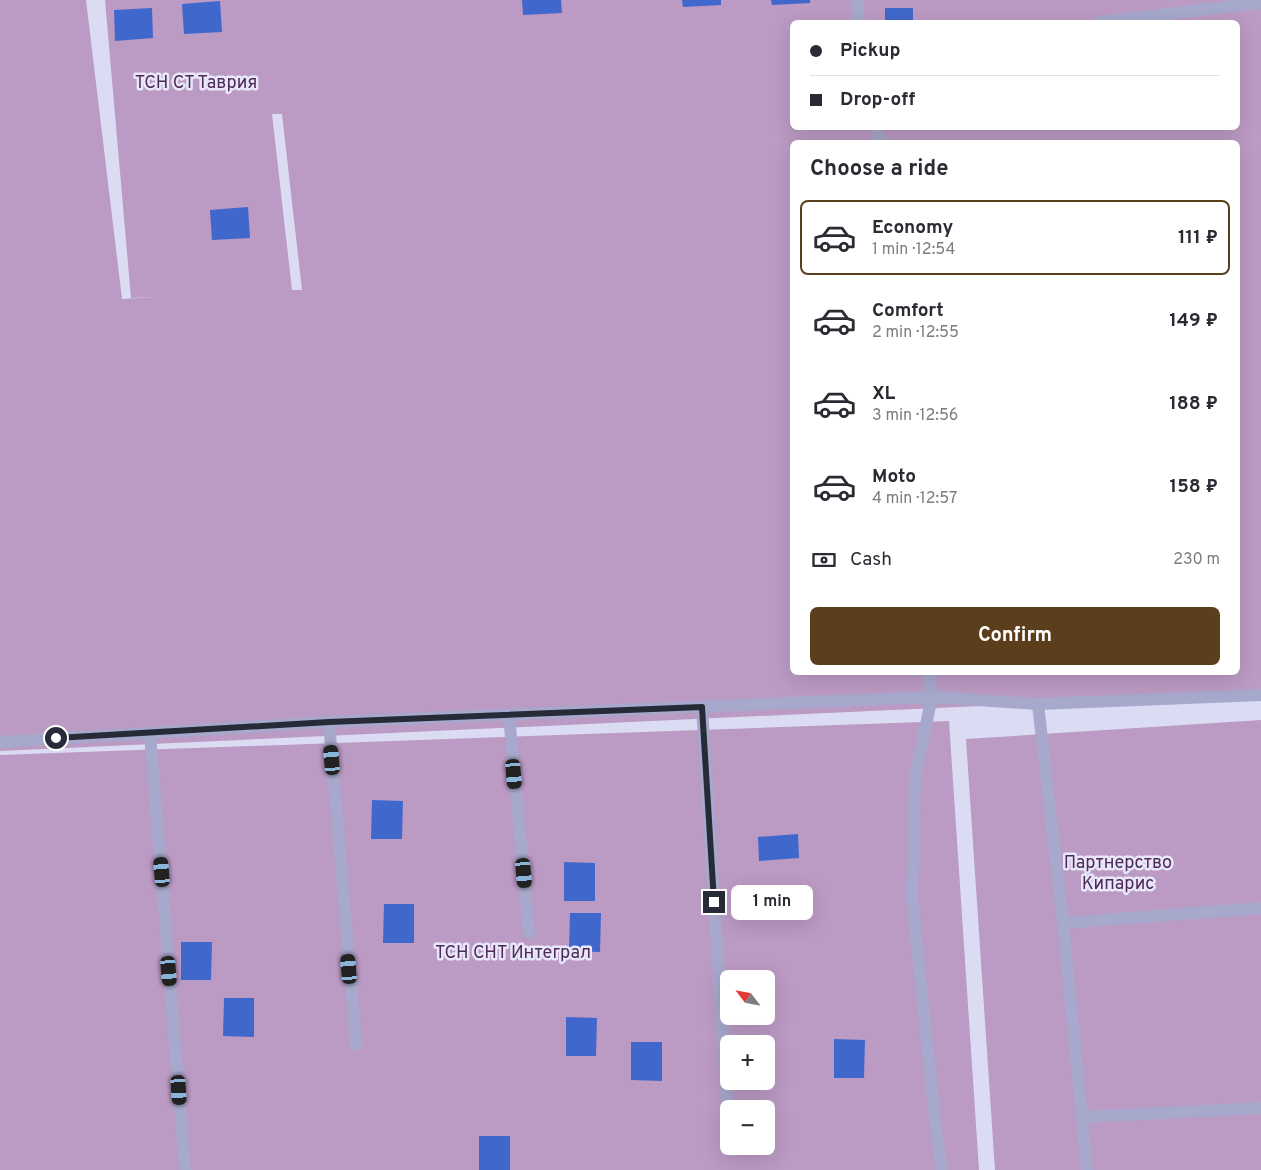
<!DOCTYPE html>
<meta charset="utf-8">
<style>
:root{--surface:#fff;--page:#f7f7f7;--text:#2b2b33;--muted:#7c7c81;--line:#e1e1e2;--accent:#5b3e1b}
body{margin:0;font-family:Overpass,sans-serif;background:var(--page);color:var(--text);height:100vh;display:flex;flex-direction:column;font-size:19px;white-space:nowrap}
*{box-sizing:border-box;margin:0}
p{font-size:16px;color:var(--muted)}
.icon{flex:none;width:28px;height:28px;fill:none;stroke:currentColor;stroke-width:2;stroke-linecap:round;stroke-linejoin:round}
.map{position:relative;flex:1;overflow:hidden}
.side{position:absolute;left:790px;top:140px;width:450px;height:535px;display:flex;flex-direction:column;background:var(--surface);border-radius:8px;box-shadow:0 5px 20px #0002}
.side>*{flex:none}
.hud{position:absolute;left:790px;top:20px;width:450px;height:110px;border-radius:8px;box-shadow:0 5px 20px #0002;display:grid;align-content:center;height:110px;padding:0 20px;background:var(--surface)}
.needle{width:32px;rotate:302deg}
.controls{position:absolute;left:720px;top:970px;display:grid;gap:10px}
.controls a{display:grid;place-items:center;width:55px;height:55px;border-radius:8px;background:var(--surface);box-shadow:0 5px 20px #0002;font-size:25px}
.end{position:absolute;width:22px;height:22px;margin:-11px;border:6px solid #272b37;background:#fff;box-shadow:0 0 0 2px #fff}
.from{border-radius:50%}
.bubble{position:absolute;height:35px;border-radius:8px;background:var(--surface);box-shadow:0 5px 20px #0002;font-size:16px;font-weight:700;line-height:35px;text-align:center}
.car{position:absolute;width:15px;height:30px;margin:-15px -8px;border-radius:6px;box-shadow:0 0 4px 1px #0007;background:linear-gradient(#222 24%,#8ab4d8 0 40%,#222 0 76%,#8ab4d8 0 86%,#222 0)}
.hud b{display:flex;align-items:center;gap:18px;height:48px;font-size:19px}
.hud b+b{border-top:1px solid var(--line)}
.hud i{width:12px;height:12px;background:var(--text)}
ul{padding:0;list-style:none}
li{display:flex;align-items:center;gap:15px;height:75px;margin:0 10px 8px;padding:0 10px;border:2px solid transparent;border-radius:8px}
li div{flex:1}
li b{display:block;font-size:19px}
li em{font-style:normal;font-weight:700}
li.active{border-color:var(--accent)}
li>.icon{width:45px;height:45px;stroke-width:1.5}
h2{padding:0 20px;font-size:22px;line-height:60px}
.pay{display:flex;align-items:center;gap:12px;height:55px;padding:0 20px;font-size:19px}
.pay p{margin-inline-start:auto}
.action{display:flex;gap:10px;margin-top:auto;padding:10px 20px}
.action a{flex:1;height:58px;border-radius:8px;background:var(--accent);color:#fff;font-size:20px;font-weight:700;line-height:58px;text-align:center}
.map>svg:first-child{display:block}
.green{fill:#bb9ac3;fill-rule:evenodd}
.building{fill:#4067cb}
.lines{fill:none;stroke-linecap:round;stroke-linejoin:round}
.street{stroke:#a6a8cc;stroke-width:12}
.route{stroke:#272b37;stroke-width:6}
.labels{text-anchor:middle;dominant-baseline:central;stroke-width:5;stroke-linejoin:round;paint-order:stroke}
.park-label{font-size:18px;fill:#502a57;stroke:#e8e7fa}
</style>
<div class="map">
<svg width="1261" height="1170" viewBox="0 0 1261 1170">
<rect width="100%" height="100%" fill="#dbdbf3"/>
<!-- green -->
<g class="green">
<path d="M0,0H86L122,299L154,297L131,298L105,0H1261V693L0,751ZM792,22H1238V128H792ZM272,114H282L302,290H292ZM792,142H1238V672H792Z"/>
<polygon points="1261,720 1261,1170 995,1170 966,739"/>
<path d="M949,721L979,1170H0V755ZM729,979H766V1016H729ZM729,1044H766V1081H729ZM729,1109H766V1146H729Z"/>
</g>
<!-- building -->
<g class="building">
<polygon points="522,0 561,0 562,13 523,15"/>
<polygon points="682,0 721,0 721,5 683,7"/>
<polygon points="771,0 810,0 810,3 772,5"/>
<polygon points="220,1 222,32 184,34 182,4"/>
<polygon points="152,8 153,38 115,41 114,10"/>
<rect x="885" y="8" width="28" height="14"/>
<polygon points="248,207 250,238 212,240 210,210"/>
<polygon points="372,800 403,801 402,839 371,839"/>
<polygon points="798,834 799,858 759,861 758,837"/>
<polygon points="564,862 595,863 595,901 564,901"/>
<polygon points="384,904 414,904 414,943 383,943"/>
<polygon points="570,913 601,913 600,952 569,951"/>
<polygon points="181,942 212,942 211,980 181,980"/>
<polygon points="224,998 254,998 254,1037 223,1036"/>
<polygon points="566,1017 597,1018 596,1056 566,1056"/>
<polygon points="834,1039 865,1040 864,1078 834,1078"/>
<polygon points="631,1042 662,1042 662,1081 631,1080"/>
<rect x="479" y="1136" width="31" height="34"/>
</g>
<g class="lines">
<!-- street -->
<g class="street">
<polyline points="857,0 859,22"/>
<polyline points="1099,22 1261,3"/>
<polyline points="877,128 880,142"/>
<polyline points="929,672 932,697 915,775 912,898 937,1138 942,1170"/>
<polyline points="1038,704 1063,923 1087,1170"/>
<polyline points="702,707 729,1137"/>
<polyline points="509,715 529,933"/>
<polyline points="329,722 356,1045"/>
<polyline points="150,733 185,1170"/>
<polyline points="0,742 329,722 932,697 1038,704 1261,695"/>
<polyline points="1063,923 1261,908"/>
<polyline points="1082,1117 1261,1108"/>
<polyline points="729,1146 730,1150"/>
</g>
</g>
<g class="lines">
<!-- route -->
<polyline class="route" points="56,738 329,722 702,707 714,902"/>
</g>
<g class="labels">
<!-- park labels -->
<g class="park-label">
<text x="196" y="83">ТСН СТ Таврия</text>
<text x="1118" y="863">Партнерство<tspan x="1118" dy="21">Кипарис</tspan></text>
<text x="513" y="953">ТСН СНТ Интеграл</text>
</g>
</g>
</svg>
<div class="controls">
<a><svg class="needle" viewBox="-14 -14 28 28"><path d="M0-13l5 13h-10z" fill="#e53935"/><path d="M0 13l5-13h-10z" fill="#7c7c81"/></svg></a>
<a>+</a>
<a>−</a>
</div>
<i class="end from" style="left:56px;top:738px"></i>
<i class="end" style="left:714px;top:902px"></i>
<div class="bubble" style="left:731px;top:885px;width:82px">1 min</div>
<i class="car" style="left:332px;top:760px;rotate:355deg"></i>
<i class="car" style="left:514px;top:774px;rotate:175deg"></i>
<i class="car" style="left:162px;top:872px;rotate:355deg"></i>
<i class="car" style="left:524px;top:873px;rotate:175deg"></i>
<i class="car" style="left:349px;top:969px;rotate:355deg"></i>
<i class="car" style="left:169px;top:971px;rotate:175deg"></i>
<i class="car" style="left:179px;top:1090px;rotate:176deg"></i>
<div class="hud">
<b><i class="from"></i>Pickup</b>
<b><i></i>Drop-off</b>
</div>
<section class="side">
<h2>Choose a ride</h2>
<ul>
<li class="active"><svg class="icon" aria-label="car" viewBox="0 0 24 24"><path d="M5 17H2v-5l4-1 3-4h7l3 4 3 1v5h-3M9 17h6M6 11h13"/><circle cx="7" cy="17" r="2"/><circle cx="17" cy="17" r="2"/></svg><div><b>Economy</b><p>1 min · 12:54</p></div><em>111 ₽</em></li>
<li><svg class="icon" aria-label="car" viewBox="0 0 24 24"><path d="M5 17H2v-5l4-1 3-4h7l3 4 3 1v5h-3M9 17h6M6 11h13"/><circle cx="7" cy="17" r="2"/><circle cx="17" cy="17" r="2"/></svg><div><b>Comfort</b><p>2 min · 12:55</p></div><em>149 ₽</em></li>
<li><svg class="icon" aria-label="car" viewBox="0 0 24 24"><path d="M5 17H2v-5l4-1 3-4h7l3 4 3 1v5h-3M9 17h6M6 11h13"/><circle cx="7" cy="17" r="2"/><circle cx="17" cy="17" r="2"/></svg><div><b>XL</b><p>3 min · 12:56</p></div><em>188 ₽</em></li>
<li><svg class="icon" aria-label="car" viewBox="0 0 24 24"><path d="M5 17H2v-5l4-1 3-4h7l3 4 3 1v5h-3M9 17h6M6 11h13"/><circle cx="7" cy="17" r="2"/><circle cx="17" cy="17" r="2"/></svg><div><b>Moto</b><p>4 min · 12:57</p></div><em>158 ₽</em></li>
</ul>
<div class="pay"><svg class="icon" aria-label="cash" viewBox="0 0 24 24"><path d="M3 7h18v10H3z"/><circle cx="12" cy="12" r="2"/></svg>Cash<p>230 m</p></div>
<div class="action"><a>Confirm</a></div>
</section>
</div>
